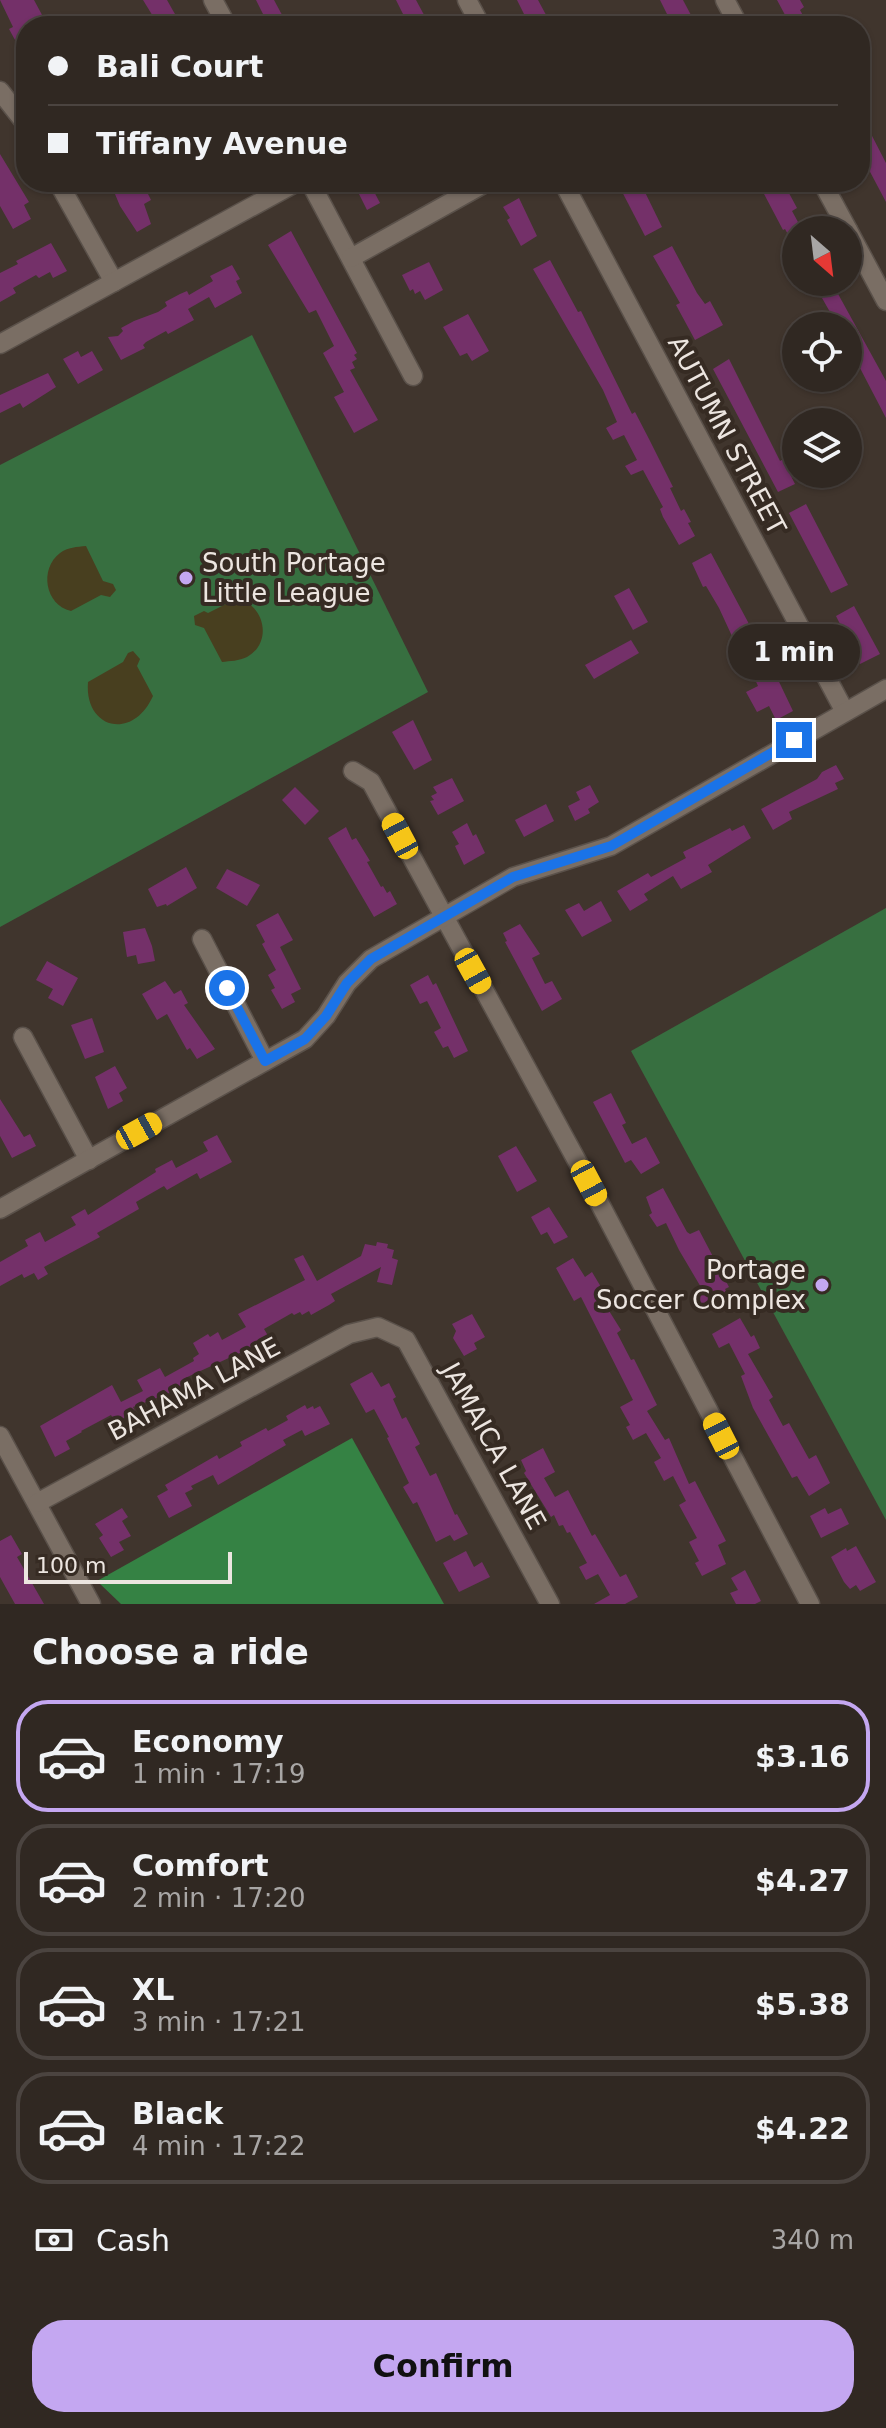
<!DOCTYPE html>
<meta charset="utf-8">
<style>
:root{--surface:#302822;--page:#38302a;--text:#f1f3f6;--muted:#a8a6a5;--line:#4b4440;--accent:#c4a7f1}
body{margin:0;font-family:"DejaVu Sans",sans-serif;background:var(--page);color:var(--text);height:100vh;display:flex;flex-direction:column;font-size:30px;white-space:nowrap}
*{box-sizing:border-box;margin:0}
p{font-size:26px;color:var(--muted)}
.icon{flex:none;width:44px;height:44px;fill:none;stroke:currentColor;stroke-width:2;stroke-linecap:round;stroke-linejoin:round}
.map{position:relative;height:1604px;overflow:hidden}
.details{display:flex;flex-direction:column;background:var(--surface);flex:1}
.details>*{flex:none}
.top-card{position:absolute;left:16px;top:16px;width:854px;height:176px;border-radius:32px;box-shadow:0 2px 6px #0004,0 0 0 2px var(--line);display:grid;align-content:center;height:176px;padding:0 32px;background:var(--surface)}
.needle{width:52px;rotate:152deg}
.fabs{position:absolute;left:782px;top:216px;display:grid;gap:16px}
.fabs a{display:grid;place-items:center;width:80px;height:80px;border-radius:50%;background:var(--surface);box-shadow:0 2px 6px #0004,0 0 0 2px var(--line);font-size:40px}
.scale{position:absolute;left:24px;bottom:20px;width:208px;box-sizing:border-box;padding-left:8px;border:4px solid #ece5e0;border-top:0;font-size:22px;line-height:28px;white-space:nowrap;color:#ece5e0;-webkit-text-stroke:6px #362b23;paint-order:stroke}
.end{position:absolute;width:36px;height:36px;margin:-18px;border:10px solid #1a73e8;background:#fff;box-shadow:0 0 0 4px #fff}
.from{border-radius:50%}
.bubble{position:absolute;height:56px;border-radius:28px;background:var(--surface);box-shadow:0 2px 6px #0004,0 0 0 2px var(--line);font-size:26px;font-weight:700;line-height:56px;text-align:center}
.car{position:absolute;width:24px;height:48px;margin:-24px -12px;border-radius:10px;box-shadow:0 0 6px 2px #0007;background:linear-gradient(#f5c518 24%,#345 0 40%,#f5c518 0 76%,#345 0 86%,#f5c518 0)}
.top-card b{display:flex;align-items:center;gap:28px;height:76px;font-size:30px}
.top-card b+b{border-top:2px solid var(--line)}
.top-card i{width:20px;height:20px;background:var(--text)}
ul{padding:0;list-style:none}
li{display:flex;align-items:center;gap:24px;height:112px;margin:0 16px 12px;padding:0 16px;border:4px solid var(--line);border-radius:32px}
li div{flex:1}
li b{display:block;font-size:30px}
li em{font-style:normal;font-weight:700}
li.active{border-color:var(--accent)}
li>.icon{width:72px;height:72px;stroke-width:1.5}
h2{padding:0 32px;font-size:36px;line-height:96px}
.pay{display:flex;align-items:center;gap:20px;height:88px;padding:0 32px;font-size:30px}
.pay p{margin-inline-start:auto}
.button{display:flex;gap:16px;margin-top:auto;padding:16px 32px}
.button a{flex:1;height:92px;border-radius:32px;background:var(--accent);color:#111;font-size:32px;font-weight:700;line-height:92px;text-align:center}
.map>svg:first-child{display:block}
.green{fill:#376f40}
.forest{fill:#358244}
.sand{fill:#483f1f}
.building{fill:#743069}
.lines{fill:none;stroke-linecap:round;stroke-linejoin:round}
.minor-casing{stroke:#5a514a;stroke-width:21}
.minor{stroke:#7a6e64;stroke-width:18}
.route{stroke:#1a73e8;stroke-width:10}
.poi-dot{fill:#c4a7f1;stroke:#362b23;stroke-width:3}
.labels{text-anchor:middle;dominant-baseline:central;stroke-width:8;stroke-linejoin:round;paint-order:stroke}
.street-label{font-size:26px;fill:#ece5e0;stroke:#362b23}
.poi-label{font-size:26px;fill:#ece5e0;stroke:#362b23;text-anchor:start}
</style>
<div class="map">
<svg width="886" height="1604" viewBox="0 0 886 1604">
<rect width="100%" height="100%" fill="#40352d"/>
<!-- green -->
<g class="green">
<polygon points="252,335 428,692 0,927 0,465"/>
<polygon points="886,908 886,1520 631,1051"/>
</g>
<!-- forest -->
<polygon class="forest" points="352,1438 444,1604 121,1604 97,1581"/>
<!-- sand -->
<g class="sand">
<path d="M86,546L103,581L113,584L116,590L110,597L101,595L71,611C45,605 39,569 60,553C68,547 77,547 86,546Z"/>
<path d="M238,598C266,607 272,643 247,657C239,661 230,661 222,662L204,628L195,625L194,616L204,611L208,613Z"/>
<path d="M133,651L140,659L137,666L153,696C132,742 84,728 88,682L123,662L128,653Z"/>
</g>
<!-- building -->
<g class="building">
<polygon points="0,0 34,0 48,26 26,26 26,60 9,29 13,27"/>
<polygon points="143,0 167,0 180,23 174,26 159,26"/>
<polygon points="256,0 274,0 288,26 269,26"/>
<polygon points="396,0 416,0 430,26 409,26"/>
<polygon points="517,0 538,0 552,26 530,26"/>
<polygon points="660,0 683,0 692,17 673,26"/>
<polygon points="777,0 800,0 804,7 800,10 806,21 791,26"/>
<polygon points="870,132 886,163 886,202 868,168 863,170 860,165 860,137"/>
<polygon points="0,154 29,202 24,205 31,219 13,229 0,206"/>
<polygon points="110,182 142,182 151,200 144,204 151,224 137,232 120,206"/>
<polygon points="353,182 369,182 380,203 367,210"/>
<polygon points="617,182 640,182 662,227 645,236"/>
<polygon points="783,182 797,208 792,211 798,222 796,249 785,229 783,230 763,192"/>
<polygon points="519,198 537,236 521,246 507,220 510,218 503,207"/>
<polygon points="291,231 357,353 354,355 357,359 352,362 355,368 350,370 378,420 354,433 334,397 344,392 323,353 334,346 316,310 309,313 268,245"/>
<polygon points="51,243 67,271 53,278 50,272 39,278 36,275 13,288 16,293 0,302 0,273 18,264 16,261"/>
<polygon points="672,246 697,293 705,304 710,301 723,325 695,340 676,305 680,303 653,256"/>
<polygon points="550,260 578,312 581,311 632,414 635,412 649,439 673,487 670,488 681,511 684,509 691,522 688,523 695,536 679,545 663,517 660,509 663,507 643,470 631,475 625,466 637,460 624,435 613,440 606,428 617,422 603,390 533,269"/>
<polygon points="429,262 443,290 425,300 420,291 415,294 413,289 410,291 402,275"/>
<polygon points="232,265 240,279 236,281 242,293 215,308 209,297 188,309 194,320 168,334 166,331 146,342 143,345 145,348 121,360 108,337 118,336 123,331 121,328 134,321 158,312 167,306 165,302 180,294 187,291 189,295 213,281 210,276"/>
<polygon points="832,283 886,381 886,418 848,345 848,326 838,326 818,291"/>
<polygon points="468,314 489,351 472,361 467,353 460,356 443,327"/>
<polygon points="78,351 81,357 92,351 103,370 78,384 63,359"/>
<polygon points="729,359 780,461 796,452 796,466 788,470 795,484 778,492 713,369"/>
<polygon points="48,373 56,387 23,408 20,403 0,413 0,395"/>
<polygon points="806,504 848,585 831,593 789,513"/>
<polygon points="711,553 756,637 737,647 719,608 706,586 703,587 692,563"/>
<polygon points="629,588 648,622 633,630 614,596"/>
<polygon points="854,606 880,654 860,664 836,616"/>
<polygon points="631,640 639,653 594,679 585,665"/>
<polygon points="771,665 793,711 776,720 769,706 757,712 746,692 758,686 753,675"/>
<polygon points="413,720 432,760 414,770 392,732"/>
<polygon points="836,765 844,779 835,783 838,789 789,812 792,819 773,830 761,809 817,779 822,772"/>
<polygon points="452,778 464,801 438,815 430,801 434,800 431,796 437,793 433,787"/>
<polygon points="590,785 599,802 588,809 590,813 575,821 568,806 580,800 576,792"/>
<polygon points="295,787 319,811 305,825 282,800"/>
<polygon points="546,804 554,821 524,837 515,820"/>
<polygon points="467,823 473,836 476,834 485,853 464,865 455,846 459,844 452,832"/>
<polygon points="744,825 751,838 708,865 712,872 681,889 673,876 644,894 648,900 630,911 617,891 648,873 651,877 686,858 683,852 697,845 730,828 732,831"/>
<polygon points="346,827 352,840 356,838 370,861 367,862 381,887 383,886 387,893 390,891 397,904 374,917 328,838"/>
<polygon points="186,867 197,888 167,906 166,904 157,907 148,889"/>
<polygon points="227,869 260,885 247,906 216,888"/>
<polygon points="601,901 612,921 582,937 565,910 579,903 584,911"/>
<polygon points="278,913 293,940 280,947 301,989 291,994 295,1002 282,1009 271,990 275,988 268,975 276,970 262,944 265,942 256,925"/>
<polygon points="520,924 540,954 532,958 545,984 552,981 562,999 542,1011 505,942 507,941 503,933"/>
<polygon points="145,928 152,946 155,961 138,964 136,955 127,957 123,932"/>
<polygon points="47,961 78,978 63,1006 48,998 53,989 36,980"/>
<polygon points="428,975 433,985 436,983 468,1051 454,1058 448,1046 443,1048 434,1032 441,1028 427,1001 420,1004 410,985"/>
<polygon points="165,981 174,994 181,990 188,1003 184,1005 215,1049 197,1059 190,1048 187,1050 167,1014 157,1020 142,994"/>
<polygon points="92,1018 104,1052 85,1059 71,1025"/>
<polygon points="115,1066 127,1088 119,1093 123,1101 108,1109 95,1077"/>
<polygon points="611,1093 626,1123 622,1125 632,1144 646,1137 660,1163 641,1174 631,1160 625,1163 593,1102"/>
<polygon points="0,1099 24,1137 30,1134 36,1146 12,1158 0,1136"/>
<polygon points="217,1135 232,1162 200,1179 197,1173 167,1190 164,1186 136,1202 139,1209 97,1233 100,1237 44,1267 48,1274 38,1280 34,1273 24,1278 22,1274 0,1286 0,1262 28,1246 25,1240 40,1232 45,1242 76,1225 71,1217 85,1209 88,1215 156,1172 155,1169 172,1160 176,1168 208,1151 203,1142"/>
<polygon points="516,1146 537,1181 517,1192 498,1156"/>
<polygon points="663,1188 687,1232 690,1234 699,1230 729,1287 725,1289 730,1299 713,1308 709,1302 702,1305 695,1292 702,1289 679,1250 666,1223 657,1227 649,1215 652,1213 646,1197"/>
<polygon points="549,1207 568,1237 554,1244 547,1232 541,1235 531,1217"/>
<polygon points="377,1242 388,1244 387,1248 394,1250 392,1258 398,1260 392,1285 377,1282 381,1267 331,1294 335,1301 329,1305 311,1315 309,1311 302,1315 300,1312 294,1315 292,1313 264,1329 270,1339 183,1379 186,1384 180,1389 133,1407 135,1411 116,1423 111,1415 81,1431 82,1432 66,1441 70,1449 55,1457 40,1426 112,1385 121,1402 143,1391 137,1380 160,1368 165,1377 194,1361 193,1358 199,1354 193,1343 208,1334 210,1337 218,1332 222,1340 246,1327 238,1314 305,1280 294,1259 303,1255 317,1281 361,1256 365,1244 376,1246"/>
<polygon points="573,1258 585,1277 592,1272 601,1287 596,1290 621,1330 617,1333 631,1360 634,1359 657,1405 647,1411 665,1440 669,1438 689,1484 695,1481 726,1541 718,1545 726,1564 702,1576 695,1563 699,1561 689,1542 697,1538 679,1505 686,1501 673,1476 664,1481 654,1462 661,1458 646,1433 633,1440 626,1427 630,1425 620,1407 633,1400 581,1297 574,1301 556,1268"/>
<polygon points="472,1314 485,1337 474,1343 477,1349 464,1356 453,1338 456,1331 452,1324"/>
<polygon points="740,1318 751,1337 754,1335 760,1348 748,1354 773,1397 769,1400 783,1426 789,1423 809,1459 816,1455 830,1483 809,1496 797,1476 792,1478 753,1408 741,1376 745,1374 729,1343 719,1348 712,1334"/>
<polygon points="372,1372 381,1387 389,1383 396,1397 393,1399 402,1419 406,1417 420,1444 415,1447 430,1476 436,1473 455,1515 457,1514 468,1534 454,1541 450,1535 436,1542 417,1502 413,1504 403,1487 409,1483 387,1438 389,1437 374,1409 366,1413 350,1384"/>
<polygon points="305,1405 307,1409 313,1406 314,1409 320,1406 330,1424 305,1436 302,1430 283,1440 286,1445 218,1485 213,1475 191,1486 193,1489 185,1493 192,1506 169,1518 157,1496 168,1490 165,1485 217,1455 219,1459 242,1446 240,1442 266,1428 268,1431 288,1420 286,1416"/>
<polygon points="543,1448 555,1472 544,1478 555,1497 568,1490 592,1536 595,1534 620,1577 626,1574 638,1597 625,1604 594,1604 610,1595 598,1574 586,1580 579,1567 587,1563 570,1532 567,1533 563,1525 559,1526 554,1515 551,1517 524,1473 526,1471 521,1460"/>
<polygon points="122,1508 128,1517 122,1521 131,1536 119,1542 124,1550 111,1557 99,1538 103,1535 95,1524"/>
<polygon points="825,1508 828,1514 841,1508 849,1524 821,1538 810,1516"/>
<polygon points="11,1535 22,1554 17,1557 44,1604 15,1604 0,1577 0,1541"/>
<polygon points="856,1546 876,1582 860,1591 856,1585 850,1589 844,1582 831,1557 846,1548 847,1551"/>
<polygon points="466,1551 474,1567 482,1562 490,1577 459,1592 443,1563"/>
<polygon points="745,1570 761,1601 755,1604 736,1604 730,1593 738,1590 731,1578"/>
</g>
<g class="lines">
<defs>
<g id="minor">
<polyline points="213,0 227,26"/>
<polyline points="467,0 481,26"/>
<polyline points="725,0 739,26"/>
<polyline points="0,91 26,124"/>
<polyline points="58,182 114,282"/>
<polyline points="310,182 413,376"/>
<polyline points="563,182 845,712"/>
<polyline points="822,182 848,230"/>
<polyline points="848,230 886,301"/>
<polyline points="351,258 487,182"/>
<polyline points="0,344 297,182"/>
<polyline points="353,771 371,782 589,1183 810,1604"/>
<polyline points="202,939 265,1061"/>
<polyline points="23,1037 89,1160"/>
<polyline points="0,1209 305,1039 326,1016 347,983 371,959 513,877 611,846 886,689"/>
<polyline points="0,1436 91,1604"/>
<polyline points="37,1503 349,1334 378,1327 406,1340 550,1604"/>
</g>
</defs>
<!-- minor casing -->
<use href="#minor" class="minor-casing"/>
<!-- minor -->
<use href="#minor" class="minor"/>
</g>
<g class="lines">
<!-- route -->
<polyline class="route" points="227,988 265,1061 305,1039 326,1016 347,983 371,959 513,877 611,846 794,740"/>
</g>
<!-- markers -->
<g class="poi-dot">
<circle cx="186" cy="578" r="8"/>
<circle cx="822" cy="1285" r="8"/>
</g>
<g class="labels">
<!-- street labels -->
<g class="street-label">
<text transform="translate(727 435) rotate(62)">AUTUMN STREET</text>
<text transform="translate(194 1389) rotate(-28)">BAHAMA LANE</text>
<text transform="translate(494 1446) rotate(61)">JAMAICA LANE</text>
</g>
<!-- poi labels -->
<g class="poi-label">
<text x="202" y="563">South Portage<tspan x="202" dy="30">Little League</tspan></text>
<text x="806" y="1270" text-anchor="end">Portage<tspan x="806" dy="30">Soccer Complex</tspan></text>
</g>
</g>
</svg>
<div class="fabs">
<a><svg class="needle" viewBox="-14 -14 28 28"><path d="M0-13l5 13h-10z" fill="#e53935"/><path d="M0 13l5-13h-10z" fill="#a8a6a5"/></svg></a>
<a><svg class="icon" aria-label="locate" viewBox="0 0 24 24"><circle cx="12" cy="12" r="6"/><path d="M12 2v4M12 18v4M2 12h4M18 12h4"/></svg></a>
<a><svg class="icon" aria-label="layers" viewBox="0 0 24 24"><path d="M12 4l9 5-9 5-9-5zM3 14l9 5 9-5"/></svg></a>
</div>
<div class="scale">100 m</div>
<i class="end from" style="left:227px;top:988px"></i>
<i class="end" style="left:794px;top:740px"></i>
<div class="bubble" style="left:728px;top:624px;width:132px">1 min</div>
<i class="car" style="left:400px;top:836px;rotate:332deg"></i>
<i class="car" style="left:473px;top:971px;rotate:151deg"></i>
<i class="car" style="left:139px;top:1131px;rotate:61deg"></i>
<i class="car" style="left:589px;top:1183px;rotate:152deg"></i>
<i class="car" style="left:721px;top:1436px;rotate:333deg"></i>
<div class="top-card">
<b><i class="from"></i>Bali Court</b>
<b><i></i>Tiffany Avenue</b>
</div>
</div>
<section class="details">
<h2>Choose a ride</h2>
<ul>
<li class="active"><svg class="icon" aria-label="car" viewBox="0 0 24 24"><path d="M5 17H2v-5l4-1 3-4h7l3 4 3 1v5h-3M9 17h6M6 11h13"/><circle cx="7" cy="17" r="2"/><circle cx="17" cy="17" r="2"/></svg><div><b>Economy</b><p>1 min · 17:19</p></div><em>$3.16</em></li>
<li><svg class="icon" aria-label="car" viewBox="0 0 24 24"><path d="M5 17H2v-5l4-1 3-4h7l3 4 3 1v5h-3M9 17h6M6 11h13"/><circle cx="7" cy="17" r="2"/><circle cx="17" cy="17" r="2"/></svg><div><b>Comfort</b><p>2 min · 17:20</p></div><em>$4.27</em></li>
<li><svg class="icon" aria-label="car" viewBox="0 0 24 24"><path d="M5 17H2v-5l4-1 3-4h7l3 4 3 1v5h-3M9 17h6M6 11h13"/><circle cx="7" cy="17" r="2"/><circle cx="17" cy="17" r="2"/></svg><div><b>XL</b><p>3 min · 17:21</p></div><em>$5.38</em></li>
<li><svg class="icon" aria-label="car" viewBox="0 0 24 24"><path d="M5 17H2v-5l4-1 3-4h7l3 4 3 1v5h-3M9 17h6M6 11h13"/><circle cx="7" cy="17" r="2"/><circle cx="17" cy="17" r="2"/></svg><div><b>Black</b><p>4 min · 17:22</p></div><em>$4.22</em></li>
</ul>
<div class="pay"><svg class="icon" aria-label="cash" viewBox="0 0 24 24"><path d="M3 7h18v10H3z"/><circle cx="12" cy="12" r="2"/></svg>Cash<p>340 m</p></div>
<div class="button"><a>Confirm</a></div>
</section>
